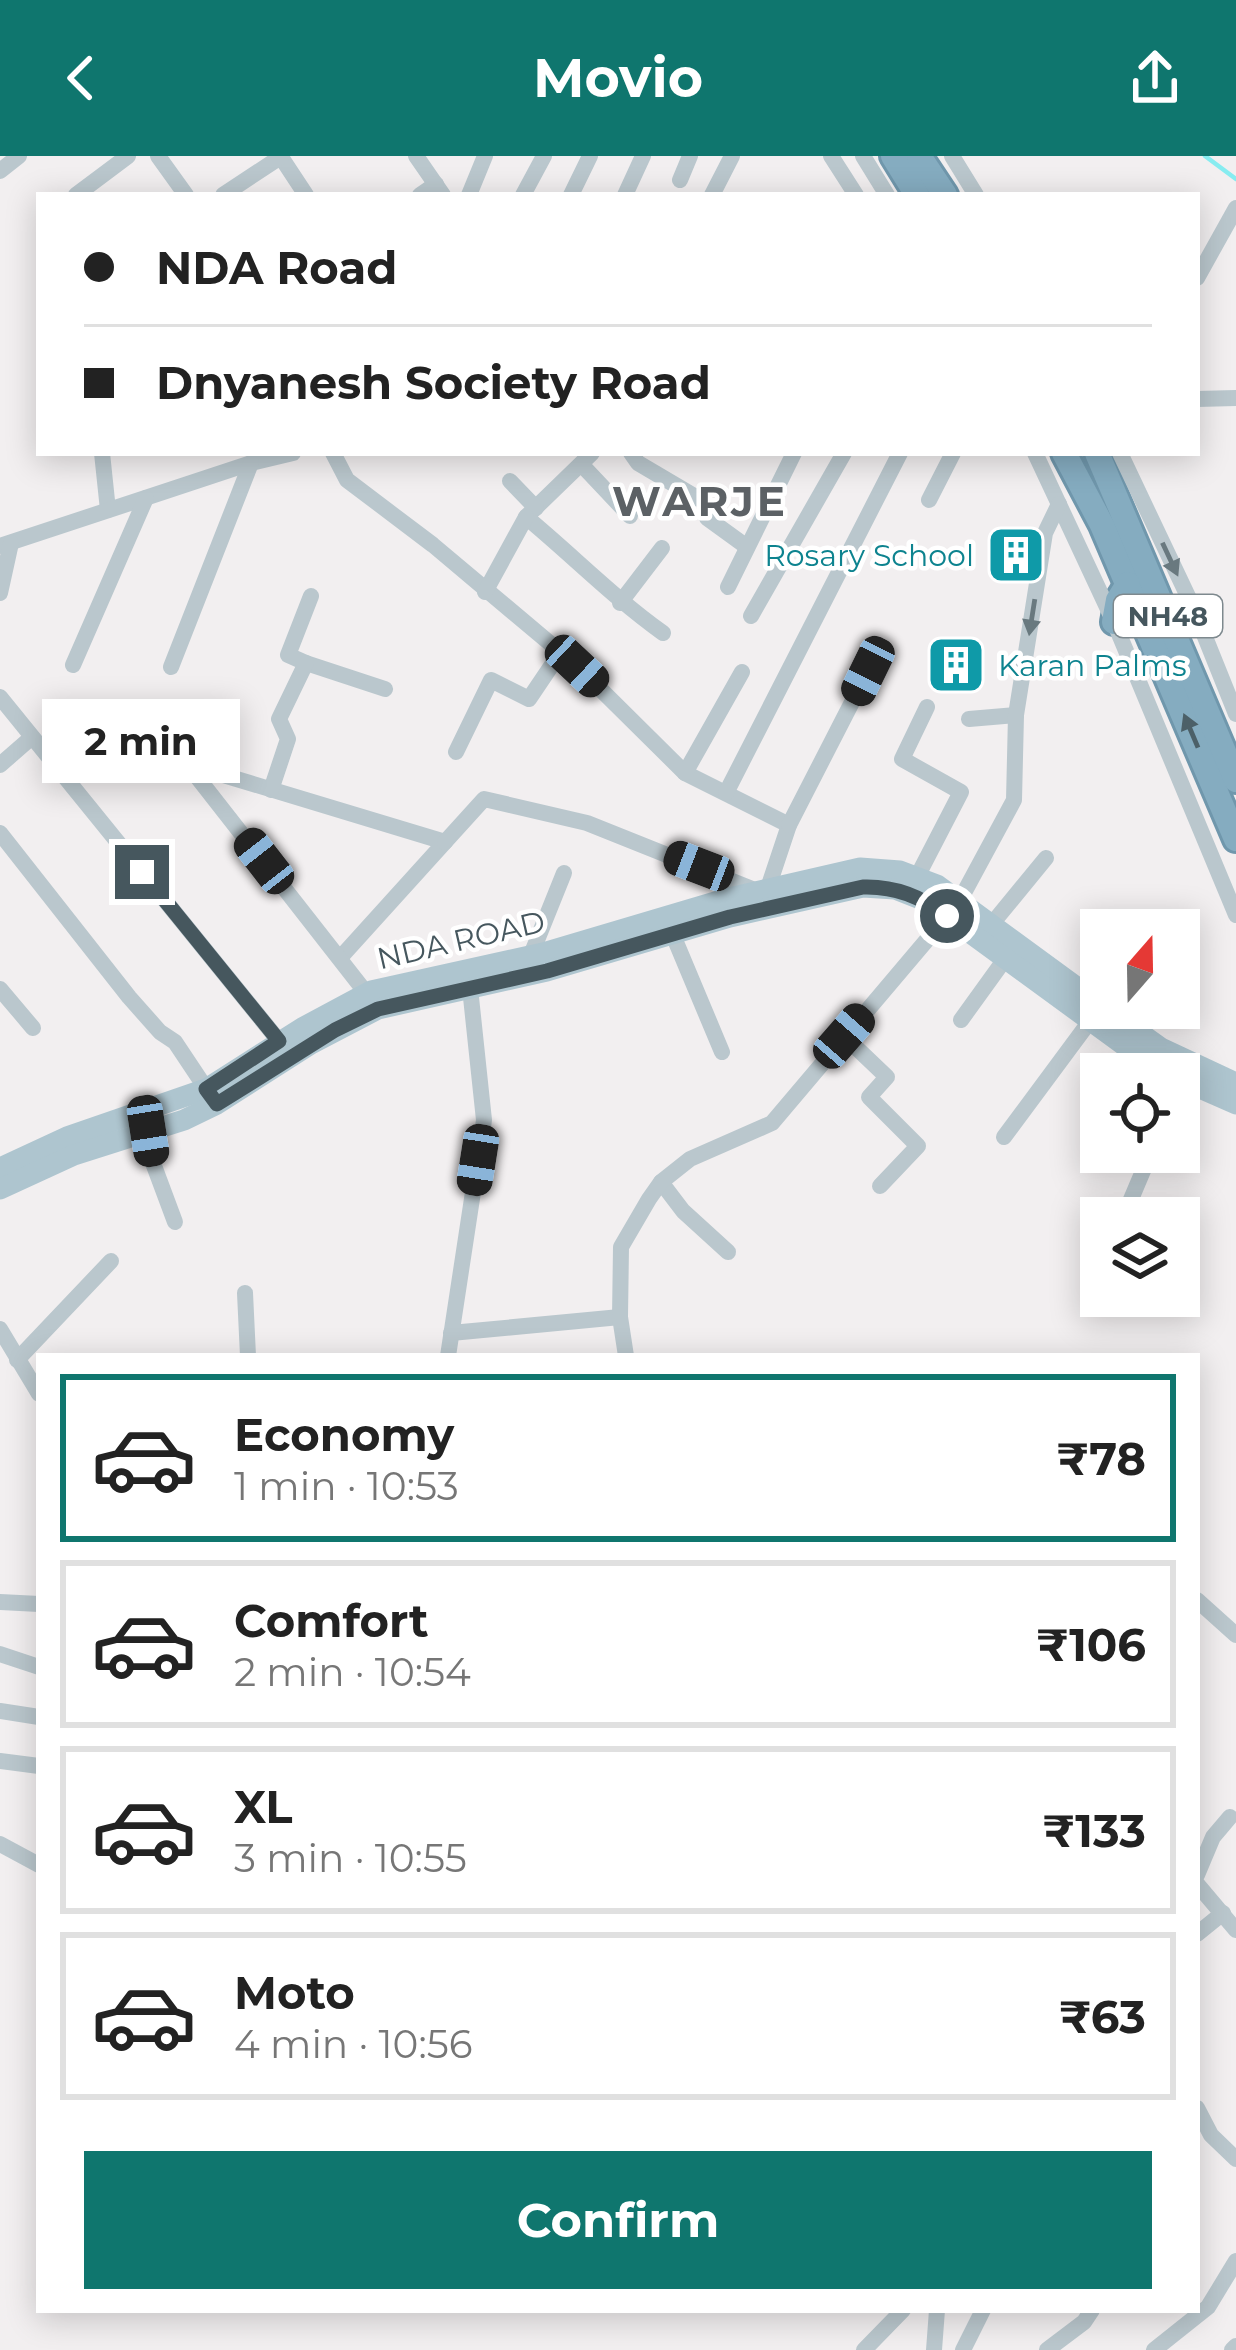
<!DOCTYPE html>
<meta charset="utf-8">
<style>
:root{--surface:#fff;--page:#f2f2f2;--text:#222;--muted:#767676;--line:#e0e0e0;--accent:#0f766e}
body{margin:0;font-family:Montserrat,sans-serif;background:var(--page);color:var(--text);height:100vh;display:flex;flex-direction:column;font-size:45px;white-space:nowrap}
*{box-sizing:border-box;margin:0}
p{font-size:39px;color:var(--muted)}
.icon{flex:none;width:66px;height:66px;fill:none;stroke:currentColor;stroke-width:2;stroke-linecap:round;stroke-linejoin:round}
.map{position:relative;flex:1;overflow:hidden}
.panel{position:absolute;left:36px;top:1197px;width:1164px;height:960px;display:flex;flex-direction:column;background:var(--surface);border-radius:0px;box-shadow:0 6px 30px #0003}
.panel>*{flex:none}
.guide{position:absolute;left:36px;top:36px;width:1164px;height:264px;border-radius:0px;box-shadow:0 6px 30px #0003;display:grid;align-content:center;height:264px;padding:0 48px;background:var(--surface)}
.needle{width:78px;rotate:20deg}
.tools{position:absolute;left:1080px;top:753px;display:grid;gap:24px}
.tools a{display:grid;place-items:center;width:120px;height:120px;border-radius:0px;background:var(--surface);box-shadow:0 6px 30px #0003;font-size:60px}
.end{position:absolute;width:54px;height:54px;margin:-27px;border:15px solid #46575e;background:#fff;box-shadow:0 0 0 6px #fff}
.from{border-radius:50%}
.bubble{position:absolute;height:84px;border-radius:0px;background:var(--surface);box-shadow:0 6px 30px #0003;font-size:39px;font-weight:700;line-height:84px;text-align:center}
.car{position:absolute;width:36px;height:72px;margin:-36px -18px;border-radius:15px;box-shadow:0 0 9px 3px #0007;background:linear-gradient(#222 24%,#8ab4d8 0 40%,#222 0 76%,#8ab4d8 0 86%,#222 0)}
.guide b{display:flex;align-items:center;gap:42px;height:114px;font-size:45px}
.guide b+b{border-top:3px solid var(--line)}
.guide i{width:30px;height:30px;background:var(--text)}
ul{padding:21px 0 0;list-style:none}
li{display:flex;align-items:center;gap:36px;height:168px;margin:0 24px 18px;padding:0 24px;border:6px solid var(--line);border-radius:0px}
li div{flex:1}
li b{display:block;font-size:45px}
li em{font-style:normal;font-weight:700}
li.active{border-color:var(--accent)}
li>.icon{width:108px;height:108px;stroke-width:1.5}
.action{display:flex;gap:24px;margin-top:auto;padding:24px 48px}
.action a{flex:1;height:138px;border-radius:0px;background:var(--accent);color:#fff;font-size:48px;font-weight:700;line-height:138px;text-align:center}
header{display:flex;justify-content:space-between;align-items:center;height:156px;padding:0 48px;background:var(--accent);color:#fff;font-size:54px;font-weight:700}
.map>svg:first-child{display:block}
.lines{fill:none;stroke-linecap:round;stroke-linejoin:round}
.stream{stroke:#87ecf0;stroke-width:4.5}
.highway-casing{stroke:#7097ac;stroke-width:30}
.minor{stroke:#bac7cd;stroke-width:16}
.major{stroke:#aec5cf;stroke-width:21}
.highway{stroke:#85acc0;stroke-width:24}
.oneway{fill:#69797f}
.oneway2{fill:#4c6068}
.route{stroke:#46575e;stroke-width:15}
.labels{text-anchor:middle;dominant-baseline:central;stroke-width:9;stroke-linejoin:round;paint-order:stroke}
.shield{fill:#fff;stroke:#7e898e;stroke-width:3}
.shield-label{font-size:27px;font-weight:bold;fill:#46575e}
.culture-label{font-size:30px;fill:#0d838f;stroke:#fff;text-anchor:end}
.street-label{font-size:30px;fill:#46575e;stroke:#fff}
.district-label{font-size:42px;font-weight:bold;letter-spacing:3px;fill:#5c6165;stroke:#fff}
</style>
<header><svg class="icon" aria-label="back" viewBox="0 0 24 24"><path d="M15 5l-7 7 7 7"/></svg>Movio<svg class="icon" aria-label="share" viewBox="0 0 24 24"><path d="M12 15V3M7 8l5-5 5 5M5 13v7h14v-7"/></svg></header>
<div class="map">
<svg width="1236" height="2194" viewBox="0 0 1236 2194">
<rect width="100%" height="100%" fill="#f2eff0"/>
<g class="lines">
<!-- stream -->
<polyline class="stream" points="1205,0 1236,23"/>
<defs>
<g id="highway">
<polyline points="893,0 917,39"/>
<polyline points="919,0 945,39"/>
<polyline points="1064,297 1102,369 1236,683"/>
<polyline points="1097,297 1236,624"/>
<polyline points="1114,466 1118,444 1128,428"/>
</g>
</defs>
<!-- highway casing -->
<use href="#highway" class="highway-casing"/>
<!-- minor -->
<g class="minor">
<polyline points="158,0 186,39"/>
<polyline points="416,0 443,39"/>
<polyline points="831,0 856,39"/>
<polyline points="863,0 887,39"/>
<polyline points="952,0 976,39"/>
<polyline points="281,1 306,39"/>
<polyline points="0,15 19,0"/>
<polyline points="680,24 690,0"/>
<polyline points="76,39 128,0"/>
<polyline points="223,39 282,0"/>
<polyline points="420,39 436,28"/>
<polyline points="469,39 485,0"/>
<polyline points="523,39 544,0"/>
<polyline points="571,39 590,0"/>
<polyline points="625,39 643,0"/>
<polyline points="712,39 732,0"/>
<polyline points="1197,122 1236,52"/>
<polyline points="1197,243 1236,242"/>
<polyline points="102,297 108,354"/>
<polyline points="333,297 347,324 433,389 577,510 685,617 789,669 768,732"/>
<path d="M592,297L526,361C573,400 614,442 663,477"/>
<polyline points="631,297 638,307 699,343"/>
<polyline points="1035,297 1114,466 1236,759"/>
<polyline points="1120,297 1193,451 1236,558"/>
<polyline points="581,308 630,360"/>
<polyline points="510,325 536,352"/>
<polyline points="929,344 953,297"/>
<polyline points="707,362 747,391"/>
<polyline points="0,390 251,307 293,297"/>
<polyline points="728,431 794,297"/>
<polyline points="485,436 526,361"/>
<polyline points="0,437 11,387"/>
<polyline points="620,447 662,392"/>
<polyline points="751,460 844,297"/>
<polyline points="306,507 385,533"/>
<polyline points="73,509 146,342"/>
<polyline points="171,511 251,307"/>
<polyline points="0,541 279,885"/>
<polyline points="969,563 1016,559"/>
<polyline points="102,575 187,608 445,686 340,802"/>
<polyline points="456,596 491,524 529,543 560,497"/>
<polyline points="187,608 374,847"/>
<polyline points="0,609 32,581"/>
<polyline points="685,617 742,516"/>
<polyline points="271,634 288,583 279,563 306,507 288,499 311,440"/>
<polyline points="726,637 900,297"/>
<polyline points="789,669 868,515"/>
<polyline points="0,677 129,841 160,876 175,886 213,943"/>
<polyline points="445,686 484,643 587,667 757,735"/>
<polyline points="917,721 961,636 902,603 927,551"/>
<polyline points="991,769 1046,702"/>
<polyline points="673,779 722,896"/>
<polyline points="531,799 564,717"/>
<polyline points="0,833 33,872"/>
<polyline points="961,864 1005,803"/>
<polyline points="844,880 887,921 869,941 918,990 880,1030"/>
<polyline points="148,975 153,1007 175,1066"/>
<polyline points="1004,981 1090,865"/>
<polyline points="661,1026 683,1055 728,1096"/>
<polyline points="1129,1048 1151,996"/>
<polyline points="245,1137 248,1200"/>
<polyline points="0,1173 39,1238"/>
<polyline points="451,1177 620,1161"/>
<polyline points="448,1200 484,964 470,832"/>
<polyline points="626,1200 620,1161 621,1091 649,1043 661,1026 690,1003 772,967 959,746 1014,644 1016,559 1045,377 1059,348"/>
<polyline points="17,1204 111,1105"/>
<polyline points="1197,1444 1236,1479"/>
<polyline points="0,1446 39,1448"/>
<polyline points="0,1498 39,1511"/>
<polyline points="0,1555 39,1561"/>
<polyline points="0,1605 39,1610"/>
<polyline points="0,1688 39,1709"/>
<polyline points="1197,1719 1213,1681 1230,1661"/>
<polyline points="1197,1728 1236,1774"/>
<polyline points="1197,1778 1223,1757"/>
<polyline points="1197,1952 1211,1979 1236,2003"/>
<polyline points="864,2194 903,2154"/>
<polyline points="934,2194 937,2154"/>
<polyline points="963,2194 983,2154"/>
<polyline points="1047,2194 1084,2166 1092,2154"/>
<polyline points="1154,2194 1208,2151 1236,2105"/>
<polyline points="1232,2194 1236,2190"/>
</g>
<!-- major -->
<g class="major">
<polyline points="1105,852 1161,892 1236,927"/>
<polyline points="1179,923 1236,948"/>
<polyline points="0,1012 67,981 206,933 302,872 371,835 543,797 725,743 860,712 900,715 937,729 1101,849"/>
<polyline points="0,1033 74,999 184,964 217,948 311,888 378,853 547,815 730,761 863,731 895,733 928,746 1132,895 1170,918"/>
</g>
<!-- highway -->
<use href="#highway" class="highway"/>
</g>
<!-- one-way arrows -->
<defs><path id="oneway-solid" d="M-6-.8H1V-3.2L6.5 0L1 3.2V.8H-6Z" transform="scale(3)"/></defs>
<g class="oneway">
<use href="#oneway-solid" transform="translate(1170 403) rotate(65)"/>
<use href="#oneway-solid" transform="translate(1032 461) rotate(99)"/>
</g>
<use class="oneway2" href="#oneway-solid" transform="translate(1191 575) rotate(-113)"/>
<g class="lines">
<!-- route -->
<path class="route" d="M142,716L279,885L206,933L217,948L335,874L378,853L547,815L730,761L863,731C896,730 921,741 947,760"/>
</g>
<!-- icons -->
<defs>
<symbol id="building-square" viewBox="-11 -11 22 22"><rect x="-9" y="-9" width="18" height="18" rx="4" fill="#0f9aa8" stroke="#fff"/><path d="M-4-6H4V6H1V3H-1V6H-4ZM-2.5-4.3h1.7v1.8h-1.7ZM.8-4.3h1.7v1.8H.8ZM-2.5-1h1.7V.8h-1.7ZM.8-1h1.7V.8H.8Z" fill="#fff"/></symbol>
</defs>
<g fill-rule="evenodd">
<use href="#building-square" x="983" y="366" width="66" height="66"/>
<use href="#building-square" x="923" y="476" width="66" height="66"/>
</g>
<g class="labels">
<!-- shield labels -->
<rect class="shield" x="1114" y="439" width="108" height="42" rx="9"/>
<g class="shield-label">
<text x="1168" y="460">NH48</text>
</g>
<!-- culture labels -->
<g class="culture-label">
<text x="974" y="399">Rosary School</text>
<text x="998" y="509" text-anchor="start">Karan Palms</text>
</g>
<!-- street labels -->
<g class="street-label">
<text transform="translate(461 784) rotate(-13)">NDA ROAD</text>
</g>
<!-- district labels -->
<g class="district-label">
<text x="700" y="345">WARJE</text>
</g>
</g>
</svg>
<div class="tools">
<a><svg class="needle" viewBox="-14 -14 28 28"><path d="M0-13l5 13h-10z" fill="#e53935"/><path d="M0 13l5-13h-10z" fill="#767676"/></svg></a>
<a><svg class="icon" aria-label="locate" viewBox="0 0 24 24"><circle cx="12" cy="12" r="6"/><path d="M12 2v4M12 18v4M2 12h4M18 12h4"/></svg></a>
<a><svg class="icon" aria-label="layers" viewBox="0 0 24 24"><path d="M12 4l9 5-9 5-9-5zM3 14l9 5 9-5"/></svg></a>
</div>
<i class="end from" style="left:947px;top:760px"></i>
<i class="end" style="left:142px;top:716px"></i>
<div class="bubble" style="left:42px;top:543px;width:198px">2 min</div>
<i class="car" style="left:577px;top:510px;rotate:133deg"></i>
<i class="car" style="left:868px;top:515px;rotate:206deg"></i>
<i class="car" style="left:264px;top:705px;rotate:322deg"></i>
<i class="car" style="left:699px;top:710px;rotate:291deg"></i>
<i class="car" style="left:844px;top:880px;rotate:41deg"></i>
<i class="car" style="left:148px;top:975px;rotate:171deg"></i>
<i class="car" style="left:478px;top:1004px;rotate:189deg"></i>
<div class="guide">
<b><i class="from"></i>NDA Road</b>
<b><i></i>Dnyanesh Society Road</b>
</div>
<section class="panel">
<ul>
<li class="active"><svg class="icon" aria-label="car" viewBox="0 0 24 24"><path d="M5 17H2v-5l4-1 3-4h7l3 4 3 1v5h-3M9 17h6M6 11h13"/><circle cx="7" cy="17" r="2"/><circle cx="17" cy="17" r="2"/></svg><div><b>Economy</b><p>1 min · 10:53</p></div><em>₹78</em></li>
<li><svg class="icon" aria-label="car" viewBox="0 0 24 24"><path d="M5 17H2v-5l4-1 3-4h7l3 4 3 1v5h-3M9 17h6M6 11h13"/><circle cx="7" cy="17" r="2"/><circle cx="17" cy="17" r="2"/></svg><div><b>Comfort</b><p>2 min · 10:54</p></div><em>₹106</em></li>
<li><svg class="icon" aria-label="car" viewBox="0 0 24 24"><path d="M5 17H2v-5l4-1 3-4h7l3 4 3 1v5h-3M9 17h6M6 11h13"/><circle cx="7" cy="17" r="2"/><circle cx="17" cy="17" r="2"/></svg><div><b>XL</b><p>3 min · 10:55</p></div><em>₹133</em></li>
<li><svg class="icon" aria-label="car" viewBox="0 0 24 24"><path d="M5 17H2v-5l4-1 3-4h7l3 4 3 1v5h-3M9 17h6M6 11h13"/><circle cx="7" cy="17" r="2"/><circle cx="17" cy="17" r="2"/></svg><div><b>Moto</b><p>4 min · 10:56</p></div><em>₹63</em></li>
</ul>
<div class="action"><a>Confirm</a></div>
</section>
</div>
